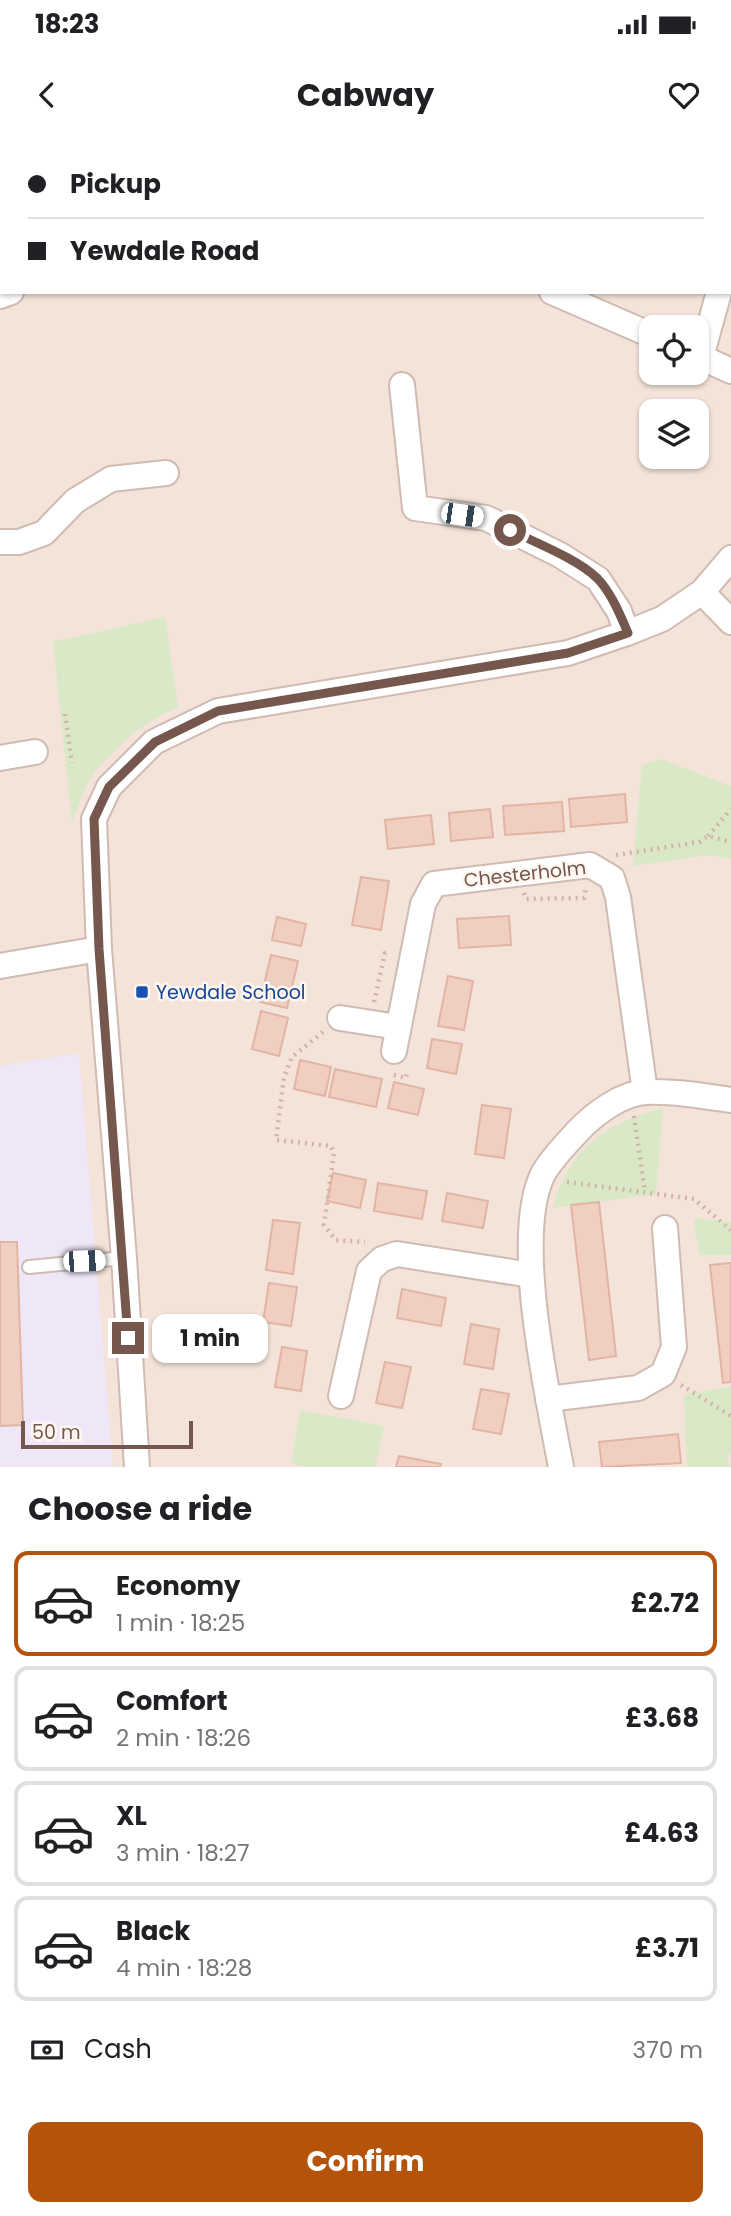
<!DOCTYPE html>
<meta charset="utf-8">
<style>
:root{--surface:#fff;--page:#f2f2f2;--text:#202124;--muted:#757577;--line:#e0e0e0;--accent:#b45309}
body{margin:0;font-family:Poppins,sans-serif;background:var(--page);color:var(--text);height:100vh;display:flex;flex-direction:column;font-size:26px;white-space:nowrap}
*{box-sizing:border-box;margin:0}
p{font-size:23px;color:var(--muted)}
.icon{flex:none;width:38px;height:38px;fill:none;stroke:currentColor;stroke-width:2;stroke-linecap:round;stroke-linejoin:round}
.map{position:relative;height:1327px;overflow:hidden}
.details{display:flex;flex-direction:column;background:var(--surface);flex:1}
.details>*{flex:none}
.guide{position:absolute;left:0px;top:0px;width:732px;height:154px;box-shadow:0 2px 5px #0004;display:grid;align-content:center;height:154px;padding:0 28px;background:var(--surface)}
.fabs{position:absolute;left:639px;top:175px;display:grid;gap:14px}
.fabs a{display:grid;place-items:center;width:70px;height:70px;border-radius:14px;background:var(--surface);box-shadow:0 2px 5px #0004;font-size:35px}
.scale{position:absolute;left:21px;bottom:18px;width:172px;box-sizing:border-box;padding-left:7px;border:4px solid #75574e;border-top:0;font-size:19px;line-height:24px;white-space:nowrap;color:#75574e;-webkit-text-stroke:5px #fef7f0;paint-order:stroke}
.end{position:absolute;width:32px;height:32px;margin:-16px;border:9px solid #75574e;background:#fff;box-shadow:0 0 0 4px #fff}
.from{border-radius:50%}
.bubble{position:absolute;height:49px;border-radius:14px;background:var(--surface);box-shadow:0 2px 5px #0004;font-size:23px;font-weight:700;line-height:49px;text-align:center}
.car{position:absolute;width:21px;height:42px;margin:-21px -10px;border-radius:9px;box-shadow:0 0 5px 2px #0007;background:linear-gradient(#fff 24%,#345 0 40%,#fff 0 76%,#345 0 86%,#fff 0)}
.guide b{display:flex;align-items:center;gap:24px;height:66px;font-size:26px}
.guide b+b{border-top:2px solid var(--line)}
.guide i{width:18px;height:18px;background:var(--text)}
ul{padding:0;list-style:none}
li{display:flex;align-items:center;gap:21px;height:105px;margin:0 14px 10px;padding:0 14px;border:4px solid var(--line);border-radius:14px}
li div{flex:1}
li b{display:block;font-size:26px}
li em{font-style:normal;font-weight:700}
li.active{border-color:var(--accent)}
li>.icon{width:63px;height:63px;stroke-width:1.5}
h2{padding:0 28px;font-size:32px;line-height:84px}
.pay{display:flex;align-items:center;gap:18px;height:77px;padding:0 28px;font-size:26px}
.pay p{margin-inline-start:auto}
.action{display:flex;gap:14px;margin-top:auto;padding:14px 28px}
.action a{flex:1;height:80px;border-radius:14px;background:var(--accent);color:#fff;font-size:28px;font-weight:700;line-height:80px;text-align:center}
.status{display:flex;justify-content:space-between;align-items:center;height:49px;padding:0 35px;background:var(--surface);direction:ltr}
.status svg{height:19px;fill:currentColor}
header{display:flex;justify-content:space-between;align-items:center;height:91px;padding:0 28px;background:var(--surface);font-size:32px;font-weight:700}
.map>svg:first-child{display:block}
.residential{fill:#f3e3d8;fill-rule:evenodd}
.education{fill:#efe6f8}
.green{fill:#d9e9c8}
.building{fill:#f0cfc2;stroke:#e2b4a3;stroke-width:2}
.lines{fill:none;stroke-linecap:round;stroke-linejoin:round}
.service-casing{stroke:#cfbbb2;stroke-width:16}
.minor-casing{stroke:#cfbbb2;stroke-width:28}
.path{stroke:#d5b2a5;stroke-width:4.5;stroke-dasharray:2 5;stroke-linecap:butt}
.service{stroke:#fff;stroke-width:12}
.minor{stroke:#fff;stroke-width:24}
.route{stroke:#75574e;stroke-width:9}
.transit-dot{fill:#1a4fb4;stroke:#fef7f0;stroke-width:2.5}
.labels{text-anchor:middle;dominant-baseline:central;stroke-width:5;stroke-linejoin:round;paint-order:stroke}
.street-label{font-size:19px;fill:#75574e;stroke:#fef7f0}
.transit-label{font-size:19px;fill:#164399;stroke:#fef7f0;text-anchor:start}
</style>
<div class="status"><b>18:23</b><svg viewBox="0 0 49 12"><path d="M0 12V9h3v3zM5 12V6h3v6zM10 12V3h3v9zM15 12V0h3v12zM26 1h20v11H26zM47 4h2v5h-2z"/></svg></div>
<header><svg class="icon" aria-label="back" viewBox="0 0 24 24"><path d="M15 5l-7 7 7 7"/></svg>Cabway<svg class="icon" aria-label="heart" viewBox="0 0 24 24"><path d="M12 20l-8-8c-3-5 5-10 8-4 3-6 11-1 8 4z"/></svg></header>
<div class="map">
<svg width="731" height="1327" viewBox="0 0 731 1327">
<rect width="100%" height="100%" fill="#fcf2e9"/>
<!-- residential -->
<path class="residential" d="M0,0L579,2H2V152H730L731,33V1327H0ZM651,187H696V233H651ZM651,271H696V317H651Z"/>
<!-- education -->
<polygon class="education" points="79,913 113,1327 0,1327 0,926"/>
<!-- green -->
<g class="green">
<path d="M165,477L178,568C148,578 115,607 95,632C84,645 79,666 72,682L53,502Z"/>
<polygon points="661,619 731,646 731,719 709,715 633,726 642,625"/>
<path d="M663,968L656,1054L553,1068C569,1007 605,984 663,968Z"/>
<polygon points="693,1078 731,1082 731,1115 700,1115"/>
<polygon points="731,1247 731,1311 727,1318 731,1327 687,1327 684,1254"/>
<polygon points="300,1270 384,1286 375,1327 306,1327 291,1323"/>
</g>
<!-- building -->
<g class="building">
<polygon points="625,654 627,682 571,687 569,659"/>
<polygon points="562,662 564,691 505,695 503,666"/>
<polygon points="490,669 493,697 451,701 449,673"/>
<polygon points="431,675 434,704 388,709 385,680"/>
<polygon points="361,737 389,741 381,790 352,785"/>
<polygon points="509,776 511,805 459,808 457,779"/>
<polygon points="277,777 306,784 301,806 272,800"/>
<polygon points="271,815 298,821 287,868 260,862"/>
<polygon points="448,836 473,841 464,890 438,886"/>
<polygon points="261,871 288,878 279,916 252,909"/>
<polygon points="432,899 462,904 456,934 427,928"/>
<polygon points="300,920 331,927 325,956 294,949"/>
<polygon points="335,929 382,939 376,967 329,957"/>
<polygon points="394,942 424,949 418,975 388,968"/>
<polygon points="482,965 511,969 504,1018 475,1014"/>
<polygon points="333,1033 366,1040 360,1068 327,1061"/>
<polygon points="378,1043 427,1051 422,1079 374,1071"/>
<polygon points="447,1053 488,1061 483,1088 442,1081"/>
<polygon points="599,1062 616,1216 589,1220 571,1065"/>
<polygon points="273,1080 300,1083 293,1134 266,1130"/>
<polygon points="0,1102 17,1102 23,1285 0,1286"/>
<polygon points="731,1123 731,1242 723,1243 710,1125"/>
<polygon points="269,1143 297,1147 291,1186 263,1182"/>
<polygon points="402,1149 446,1158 441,1186 397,1178"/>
<polygon points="471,1184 499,1189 493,1229 464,1224"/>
<polygon points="282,1207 307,1211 301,1251 275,1247"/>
<polygon points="385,1222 411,1227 402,1268 376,1263"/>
<polygon points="481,1249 509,1254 501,1294 473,1289"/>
<polygon points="678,1294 681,1323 602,1327 599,1302"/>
<polygon points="399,1316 441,1324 440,1327 396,1327"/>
</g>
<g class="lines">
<defs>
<polyline id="service" points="29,1127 124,1118"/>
<g id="minor">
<polyline points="730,94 731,88"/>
<polyline points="552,152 651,195"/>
<polyline points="0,156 11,152"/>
<polyline points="696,215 731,231"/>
<polyline points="701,217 719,152"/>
<polyline points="402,245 415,368 486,378 560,415 598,439 619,471 627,493"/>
<polyline points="0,402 19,402 44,393 75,361 111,339 166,333"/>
<polyline points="702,452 731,482"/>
<polyline points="0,618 35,612"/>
<polyline points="0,826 99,809"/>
<polyline points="340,878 398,887"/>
<polyline points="394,911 423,764 434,744 590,725 612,738 618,757 645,952"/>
<polyline points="341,1256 369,1131 382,1119 397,1114 531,1135"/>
<polyline points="548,1259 638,1248 663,1234 674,1207 665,1088"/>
<polyline points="137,1327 124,1118 99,809 94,679 109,647 154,602 218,571 568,513 627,493 662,479 702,452 731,418"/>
<path d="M561,1327C548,1257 511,1093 544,1032C553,1017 566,1004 578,991C594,974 622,953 646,952C674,951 704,956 731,960"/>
</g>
</defs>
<!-- service casing -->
<use href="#service" class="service-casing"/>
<!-- minor casing -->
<use href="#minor" class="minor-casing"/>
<!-- path -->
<g class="path">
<polyline points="65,574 72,623"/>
<polyline points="708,696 731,669"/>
<polyline points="616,715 699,702 708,696 731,702"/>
<polyline points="524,753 526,759 584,758 586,747"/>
<polyline points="374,862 385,813 390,813"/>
<polyline points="323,892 292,917 284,937 276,1000 331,1006 334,1013 324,1085 336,1100 365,1102"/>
<polyline points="394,935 406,938 407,931"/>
<polyline points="634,976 645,1052"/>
<polyline points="567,1042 694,1059 731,1090"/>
<polyline points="681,1245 731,1276"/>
</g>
<!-- service -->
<use href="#service" class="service"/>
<!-- minor -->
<use href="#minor" class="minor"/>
</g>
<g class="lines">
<!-- route -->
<path class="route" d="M128,1198L99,809L94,679L109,647L155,602L218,571L568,513L628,493C620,475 612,454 598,439C578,419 536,403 510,390"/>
</g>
<!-- markers -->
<rect class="transit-dot" x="135" y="845" width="14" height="14" rx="3.5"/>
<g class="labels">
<!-- street labels -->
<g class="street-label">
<text transform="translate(525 734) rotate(-6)">Chesterholm</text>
</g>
<!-- transit labels -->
<g class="transit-label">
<text x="156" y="852">Yewdale School</text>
</g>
</g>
</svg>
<div class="fabs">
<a><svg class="icon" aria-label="locate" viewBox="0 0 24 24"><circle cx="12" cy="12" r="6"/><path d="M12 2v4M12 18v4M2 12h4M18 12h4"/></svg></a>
<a><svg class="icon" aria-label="layers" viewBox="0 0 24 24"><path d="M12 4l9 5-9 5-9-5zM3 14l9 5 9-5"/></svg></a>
</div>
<div class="scale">50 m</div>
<i class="end from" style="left:510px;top:390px"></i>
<i class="end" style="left:128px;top:1198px"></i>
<div class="bubble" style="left:152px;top:1174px;width:116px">1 min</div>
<i class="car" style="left:462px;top:375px;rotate:98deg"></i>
<i class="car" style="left:84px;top:1121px;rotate:88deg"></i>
<div class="guide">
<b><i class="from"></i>Pickup</b>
<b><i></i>Yewdale Road</b>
</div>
</div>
<section class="details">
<h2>Choose a ride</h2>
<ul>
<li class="active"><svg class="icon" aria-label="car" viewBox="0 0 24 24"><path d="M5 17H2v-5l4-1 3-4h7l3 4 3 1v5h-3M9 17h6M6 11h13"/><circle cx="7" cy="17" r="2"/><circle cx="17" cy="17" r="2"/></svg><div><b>Economy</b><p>1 min · 18:25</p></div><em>£2.72</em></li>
<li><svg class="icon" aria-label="car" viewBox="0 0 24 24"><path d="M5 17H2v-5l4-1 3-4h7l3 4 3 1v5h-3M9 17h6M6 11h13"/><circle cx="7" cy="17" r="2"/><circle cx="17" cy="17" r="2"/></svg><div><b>Comfort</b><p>2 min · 18:26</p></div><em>£3.68</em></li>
<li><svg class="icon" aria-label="car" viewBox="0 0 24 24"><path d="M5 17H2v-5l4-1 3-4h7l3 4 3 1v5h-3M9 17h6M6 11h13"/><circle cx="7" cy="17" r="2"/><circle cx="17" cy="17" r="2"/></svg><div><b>XL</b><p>3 min · 18:27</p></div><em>£4.63</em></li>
<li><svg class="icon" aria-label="car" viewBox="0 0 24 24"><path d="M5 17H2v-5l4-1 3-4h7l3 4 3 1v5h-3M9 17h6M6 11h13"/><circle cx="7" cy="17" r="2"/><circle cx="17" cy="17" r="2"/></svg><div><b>Black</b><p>4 min · 18:28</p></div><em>£3.71</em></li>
</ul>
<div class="pay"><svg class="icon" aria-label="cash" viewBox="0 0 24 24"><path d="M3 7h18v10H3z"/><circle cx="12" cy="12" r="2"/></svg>Cash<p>370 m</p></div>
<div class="action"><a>Confirm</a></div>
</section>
